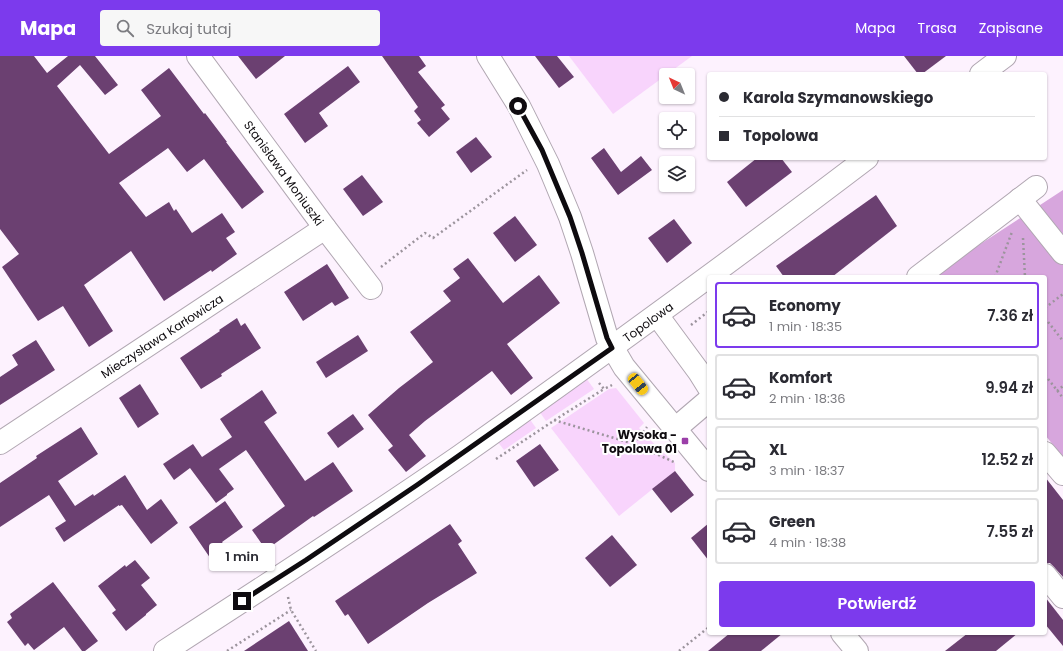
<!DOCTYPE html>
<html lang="pl">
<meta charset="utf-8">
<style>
:root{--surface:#fff;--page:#f7f7f7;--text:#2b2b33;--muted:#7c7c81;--line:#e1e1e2;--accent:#7c3aed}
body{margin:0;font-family:Poppins,sans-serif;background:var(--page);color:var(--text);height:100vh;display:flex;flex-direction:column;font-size:15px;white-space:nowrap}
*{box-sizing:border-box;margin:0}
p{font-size:13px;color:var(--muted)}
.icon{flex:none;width:22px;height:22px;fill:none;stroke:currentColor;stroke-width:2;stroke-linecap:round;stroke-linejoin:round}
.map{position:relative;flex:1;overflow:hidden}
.drawer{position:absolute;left:707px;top:219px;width:340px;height:360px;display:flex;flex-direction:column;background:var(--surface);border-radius:4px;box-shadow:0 1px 3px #0004}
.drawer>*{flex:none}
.top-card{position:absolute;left:707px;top:16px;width:340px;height:88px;border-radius:4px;box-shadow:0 1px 3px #0004;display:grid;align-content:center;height:88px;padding:0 12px;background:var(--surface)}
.needle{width:26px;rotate:317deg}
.controls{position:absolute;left:659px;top:12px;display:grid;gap:8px}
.controls a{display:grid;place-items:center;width:36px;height:36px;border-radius:4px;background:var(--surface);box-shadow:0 1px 3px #0004;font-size:20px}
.end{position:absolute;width:18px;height:18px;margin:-9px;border:5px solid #0e0b0f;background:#fff;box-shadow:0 0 0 2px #fff}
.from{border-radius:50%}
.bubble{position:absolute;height:28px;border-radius:4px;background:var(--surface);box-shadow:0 1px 3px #0004;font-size:13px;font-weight:600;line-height:28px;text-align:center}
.car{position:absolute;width:12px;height:24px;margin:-12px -6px;border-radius:5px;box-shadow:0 0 3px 1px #0007;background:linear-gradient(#f5c518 24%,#345 0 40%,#f5c518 0 76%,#345 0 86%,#f5c518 0)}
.top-card b{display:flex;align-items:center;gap:14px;height:38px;font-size:15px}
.top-card b+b{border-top:1px solid var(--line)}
.top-card i{width:10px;height:10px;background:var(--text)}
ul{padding:7px 0 0;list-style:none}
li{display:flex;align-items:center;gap:12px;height:66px;margin:0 8px 6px;padding:0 4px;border:2px solid var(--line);border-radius:4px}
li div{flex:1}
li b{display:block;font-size:15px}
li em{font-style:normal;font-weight:600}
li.on{border-color:var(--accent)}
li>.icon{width:36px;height:36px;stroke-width:1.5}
.cta{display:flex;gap:8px;margin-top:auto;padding:8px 12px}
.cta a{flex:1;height:46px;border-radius:4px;background:var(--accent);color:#fff;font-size:16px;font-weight:600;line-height:46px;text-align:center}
header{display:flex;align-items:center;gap:24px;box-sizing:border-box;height:56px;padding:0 20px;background:var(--accent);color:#fff}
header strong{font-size:19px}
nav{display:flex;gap:22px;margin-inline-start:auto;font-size:14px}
.search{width:280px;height:36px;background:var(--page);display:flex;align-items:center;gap:10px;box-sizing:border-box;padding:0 14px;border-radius:4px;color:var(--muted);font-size:15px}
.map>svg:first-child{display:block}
.green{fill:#f8d4fc}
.forest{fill:#d7a6dd}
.building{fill:#6b4071}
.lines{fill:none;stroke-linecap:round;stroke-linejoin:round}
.minor-casing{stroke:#b1a7b2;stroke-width:24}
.path{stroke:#9c949d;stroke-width:2.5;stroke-dasharray:2 3;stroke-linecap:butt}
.minor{stroke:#fff;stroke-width:22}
.route{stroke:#0e0b0f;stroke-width:5}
.poi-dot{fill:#9b3fa8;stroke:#fff;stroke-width:1.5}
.labels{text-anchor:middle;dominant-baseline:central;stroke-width:4;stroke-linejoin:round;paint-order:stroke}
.street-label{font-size:12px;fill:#0e0b0f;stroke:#fff}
.poi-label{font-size:12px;font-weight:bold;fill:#0e0b0f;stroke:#fff;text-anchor:end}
</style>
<header>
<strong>Mapa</strong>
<div class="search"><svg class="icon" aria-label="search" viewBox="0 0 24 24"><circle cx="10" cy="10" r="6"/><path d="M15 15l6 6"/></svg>Szukaj tutaj</div>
<nav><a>Mapa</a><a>Trasa</a><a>Zapisane</a></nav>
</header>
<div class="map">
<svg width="1063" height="595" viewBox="0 0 1063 595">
<rect width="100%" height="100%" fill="#fdf2fe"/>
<!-- green -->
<g class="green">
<polygon points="569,0 692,0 613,58"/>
<polygon points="586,322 594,333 546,365 539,355"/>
<polygon points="616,332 644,367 639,372 656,390 675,407 675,415 619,460 551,372 609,333"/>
<polygon points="529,362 536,372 504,394 497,385"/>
</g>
<!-- forest -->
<polygon class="forest" points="1063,134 1063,401 1045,379 1045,221 930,221"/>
<!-- building -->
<g class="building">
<polygon points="0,0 34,0 47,17 68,0 95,0 118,29 105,39 80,9 57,30 109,98 161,60 141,34 169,12 204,58 205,57 227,86 226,86 264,136 242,153 204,103 187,116 168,92 119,127 146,161 169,146 174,155 176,153 192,177 222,157 235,176 226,182 237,198 212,216 211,214 164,245 131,195 84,229 113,275 89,291 63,250 38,265 2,211 19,198 0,173"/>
<polygon points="238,0 285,0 256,23"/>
<polygon points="382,0 419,0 426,10 418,16 445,49 441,52 450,63 429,81 417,67 421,64 414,55 418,51"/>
<polygon points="535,0 557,0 574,21 559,32"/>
<polygon points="904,0 946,0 922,18 918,18"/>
<polygon points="348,10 360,26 319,57 328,70 305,87 284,58"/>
<polygon points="476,81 492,101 471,117 456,96"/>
<polygon points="604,92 621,116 641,100 652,114 618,139 591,102"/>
<polygon points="757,102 781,102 792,116 746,151 727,126"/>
<polygon points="362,119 383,146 363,160 343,133"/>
<polygon points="876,139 897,170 832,221 784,221 776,210"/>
<polygon points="515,160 537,189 515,206 493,177"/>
<polygon points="674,163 692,187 667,207 648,182"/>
<polygon points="468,202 503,247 539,219 560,247 507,288 533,322 511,339 492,315 425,365 409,379 426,400 406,416 388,394 393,390 368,359 399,332 433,306 410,276 451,245 443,235 460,222 453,213"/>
<polygon points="327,208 349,242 335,250 332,246 303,265 284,236"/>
<polygon points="237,262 241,270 245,267 261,292 221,318 222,320 201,333 180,302 220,275 219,274"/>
<polygon points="358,279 368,295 326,322 316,306"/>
<polygon points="36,284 55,314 0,349 0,321 18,309 12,299"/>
<polygon points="140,328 159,358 138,372 119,342"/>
<polygon points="262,334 277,357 264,366 305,425 333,406 353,435 314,461 313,460 266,494 252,474 285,450 246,394 219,413 234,433 227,438 227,439 216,447 190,412 174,424 163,408 193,388 202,401 232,381 220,363"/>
<polygon points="353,358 364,373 338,392 327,377"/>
<polygon points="81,371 98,398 58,425 75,450 93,438 94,440 125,419 147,454 161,443 178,467 151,488 122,449 119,450 119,449 64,486 55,472 66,465 49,439 0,471 0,427 37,402 36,400"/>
<polygon points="540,388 559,414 534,431 516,405"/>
<polygon points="675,415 694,439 671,457 652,433"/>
<polygon points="1045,421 1063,444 1063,521 1054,511 1050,507 1045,507"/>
<polygon points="225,445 243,471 222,486 232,501 217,512 189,471"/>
<polygon points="709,467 709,505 691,482"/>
<polygon points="450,468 462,485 458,488 477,517 428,547 368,588 348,558 345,560 335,545"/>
<polygon points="612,479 637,509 610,531 585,502"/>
<polygon points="135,504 150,522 141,529 157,549 146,558 146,559 126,575 112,557 116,554 98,530 125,509 126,511"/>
<polygon points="53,526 98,585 85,595 82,595 64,571 34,594 28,587 25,590 7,566 12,562 10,558"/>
<polygon points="1045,541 1063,564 1063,590 1045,568"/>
<polygon points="289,565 308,595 244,595"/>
<polygon points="730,577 783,577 761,595 708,595"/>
<polygon points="968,577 1018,577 996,595 945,595"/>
</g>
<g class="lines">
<defs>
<g id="minor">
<polyline points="198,0 325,172 371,232"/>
<polyline points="488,0 519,50 548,108 570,161 582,197 607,282 624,311 709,414"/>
<polyline points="981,18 1005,0"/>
<polyline points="1020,143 1063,197"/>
<polyline points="918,221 1036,131"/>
<polyline points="657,259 699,316 709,332"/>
<polyline points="675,373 709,344"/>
<polyline points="0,387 325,172"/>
<polyline points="1045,397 1063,418"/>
<polyline points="1045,519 1063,541"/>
<polyline points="842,577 857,595"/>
<path d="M165,595C264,531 363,467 460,400C597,303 733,204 867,102"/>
</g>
</defs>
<!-- minor casing -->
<use href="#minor" class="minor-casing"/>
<!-- path -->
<g class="path">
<polyline points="1023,182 1025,221"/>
<polyline points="381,211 425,177 433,182 527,114"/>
<polyline points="995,221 1012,176"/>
<polyline points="1045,252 1063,238"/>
<polyline points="1045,262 1063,285"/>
<polyline points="691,269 709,255"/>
<polyline points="1045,319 1063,342"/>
<polyline points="599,327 604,333 612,329"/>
<polyline points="1057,335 1063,330"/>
<polyline points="554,364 634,388 674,406"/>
<polyline points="634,388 647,371"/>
<polyline points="496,403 561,360 604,333"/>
<polyline points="288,541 291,554 316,595"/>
<polyline points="227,595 291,554"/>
<polyline points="679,595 709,571"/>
</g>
<!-- minor -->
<use href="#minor" class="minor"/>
</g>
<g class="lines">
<!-- route -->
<polyline class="route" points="242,545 306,504 417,429 612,292 607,282 582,197 570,161 542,94 518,50"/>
</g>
<!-- markers -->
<rect class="poi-dot" x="681" y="381" width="8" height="8" rx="2"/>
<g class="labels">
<!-- street labels -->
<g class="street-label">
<text transform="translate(284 117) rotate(54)">Stanisława Moniuszki</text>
<text transform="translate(648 266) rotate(-36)">Topolowa</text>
<text transform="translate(162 280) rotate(-33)">Mieczysława Karłowicza</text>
</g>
<!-- poi labels -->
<g class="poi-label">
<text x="677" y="378">Wysoka -<tspan x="677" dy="14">Topolowa 01</tspan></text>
</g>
</g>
</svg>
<div class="controls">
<a><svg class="needle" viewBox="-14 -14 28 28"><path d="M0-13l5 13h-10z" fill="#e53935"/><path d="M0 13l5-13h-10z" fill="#7c7c81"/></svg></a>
<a><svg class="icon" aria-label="locate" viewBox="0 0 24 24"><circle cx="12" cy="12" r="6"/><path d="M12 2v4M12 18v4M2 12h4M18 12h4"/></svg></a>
<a><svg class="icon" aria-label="layers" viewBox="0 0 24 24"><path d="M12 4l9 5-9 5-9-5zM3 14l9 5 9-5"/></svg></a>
</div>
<i class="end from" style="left:518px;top:50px"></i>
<i class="end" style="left:242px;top:545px"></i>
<div class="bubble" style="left:209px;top:487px;width:66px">1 min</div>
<i class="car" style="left:638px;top:328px;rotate:141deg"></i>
<div class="top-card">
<b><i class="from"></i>Karola Szymanowskiego</b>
<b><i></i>Topolowa</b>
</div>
<section class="drawer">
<ul>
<li class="on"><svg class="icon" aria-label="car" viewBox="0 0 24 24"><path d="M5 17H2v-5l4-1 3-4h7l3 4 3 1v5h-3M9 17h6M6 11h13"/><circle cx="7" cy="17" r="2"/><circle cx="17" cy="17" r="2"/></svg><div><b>Economy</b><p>1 min · 18:35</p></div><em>7.36 zł</em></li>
<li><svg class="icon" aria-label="car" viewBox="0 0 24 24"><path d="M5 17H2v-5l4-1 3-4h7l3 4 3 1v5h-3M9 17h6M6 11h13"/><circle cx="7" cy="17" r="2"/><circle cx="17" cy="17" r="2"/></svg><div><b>Komfort</b><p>2 min · 18:36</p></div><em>9.94 zł</em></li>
<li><svg class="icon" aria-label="car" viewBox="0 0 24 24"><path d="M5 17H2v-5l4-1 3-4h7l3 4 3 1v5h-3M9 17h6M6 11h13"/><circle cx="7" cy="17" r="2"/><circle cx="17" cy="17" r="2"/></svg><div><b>XL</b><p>3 min · 18:37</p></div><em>12.52 zł</em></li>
<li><svg class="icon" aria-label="car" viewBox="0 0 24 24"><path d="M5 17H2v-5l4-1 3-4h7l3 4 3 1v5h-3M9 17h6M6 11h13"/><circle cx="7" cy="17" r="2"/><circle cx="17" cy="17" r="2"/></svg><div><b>Green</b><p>4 min · 18:38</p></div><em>7.55 zł</em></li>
</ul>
<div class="cta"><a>Potwierdź</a></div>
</section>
</div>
